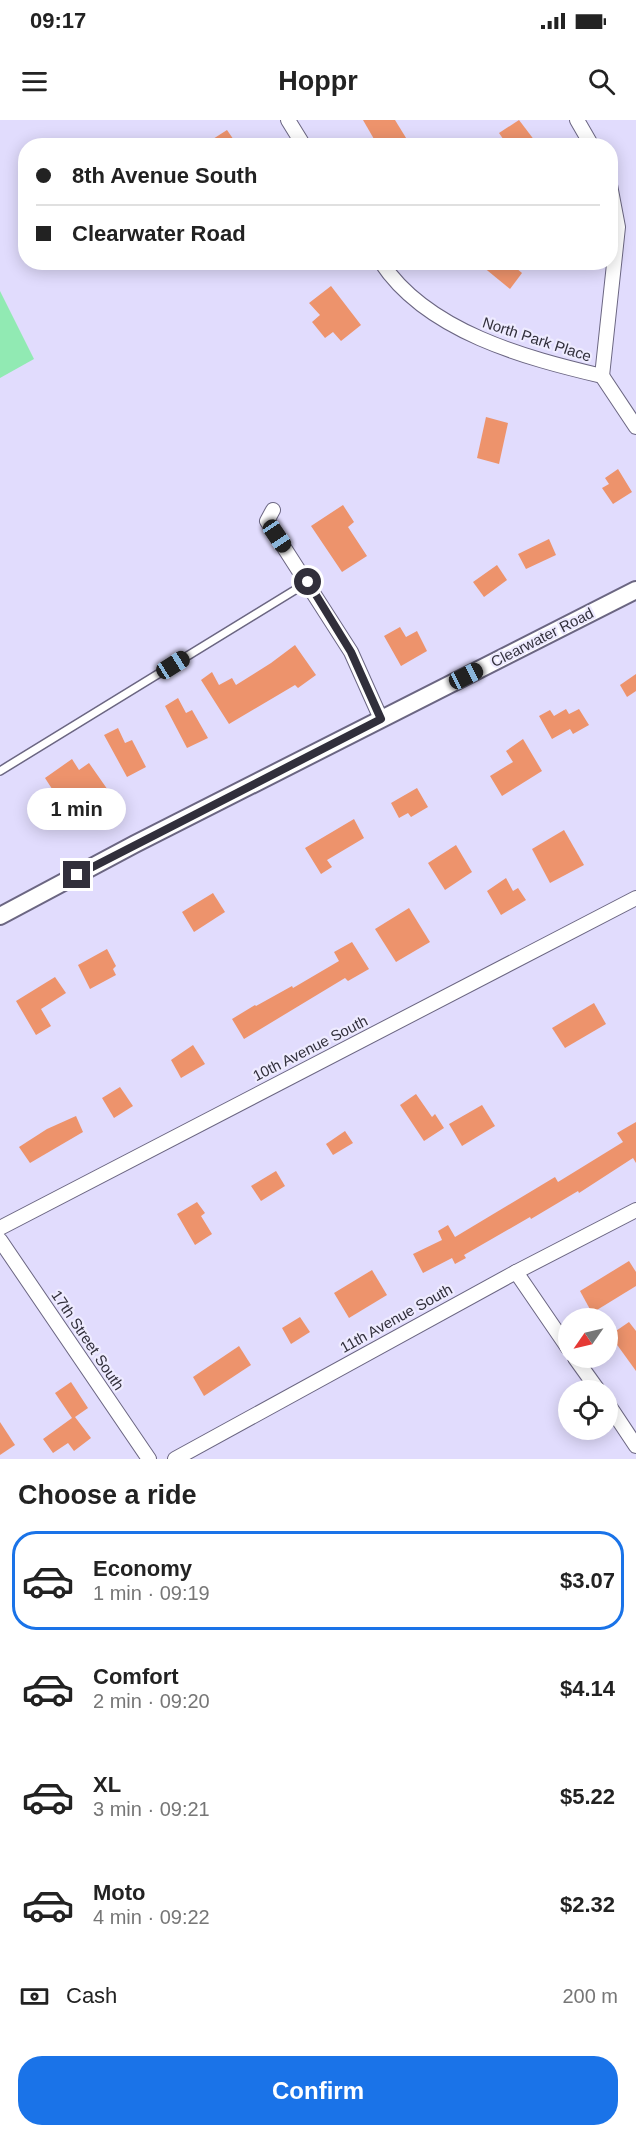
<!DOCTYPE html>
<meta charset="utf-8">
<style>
:root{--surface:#fff;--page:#f6f6f6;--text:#222;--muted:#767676;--line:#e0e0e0;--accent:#1a73e8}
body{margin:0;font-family:Helvetica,sans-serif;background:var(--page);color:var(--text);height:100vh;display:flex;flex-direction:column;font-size:22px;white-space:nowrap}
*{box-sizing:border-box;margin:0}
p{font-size:20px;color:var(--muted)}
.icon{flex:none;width:33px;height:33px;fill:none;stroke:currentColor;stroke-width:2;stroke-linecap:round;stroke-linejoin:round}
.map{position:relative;height:1339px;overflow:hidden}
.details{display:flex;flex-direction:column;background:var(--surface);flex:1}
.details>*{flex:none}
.hud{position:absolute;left:18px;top:18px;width:600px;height:132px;border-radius:24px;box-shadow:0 3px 15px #0003;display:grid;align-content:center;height:132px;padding:0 18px;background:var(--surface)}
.needle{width:39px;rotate:236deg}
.fabs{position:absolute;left:558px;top:1188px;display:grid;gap:12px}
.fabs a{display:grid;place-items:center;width:60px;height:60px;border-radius:50%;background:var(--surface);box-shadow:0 3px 15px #0003;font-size:30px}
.end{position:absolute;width:27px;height:27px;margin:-14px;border:8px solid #312f3b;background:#fff;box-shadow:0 0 0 3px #fff}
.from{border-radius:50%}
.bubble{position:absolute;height:42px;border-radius:21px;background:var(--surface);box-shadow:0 3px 15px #0003;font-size:20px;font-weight:700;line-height:42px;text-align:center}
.car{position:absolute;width:18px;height:36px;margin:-18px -9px;border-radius:8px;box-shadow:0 0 4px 2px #0007;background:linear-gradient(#222 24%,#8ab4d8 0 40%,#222 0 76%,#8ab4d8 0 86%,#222 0)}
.hud b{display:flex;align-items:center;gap:21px;height:57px;font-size:22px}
.hud b+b{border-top:2px solid var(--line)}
.hud i{width:15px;height:15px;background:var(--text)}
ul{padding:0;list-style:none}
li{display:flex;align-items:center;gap:18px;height:99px;margin:0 12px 9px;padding:0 6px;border:3px solid transparent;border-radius:24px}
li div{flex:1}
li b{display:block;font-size:22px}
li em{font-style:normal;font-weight:700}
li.active{border-color:var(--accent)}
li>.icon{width:54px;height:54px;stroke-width:1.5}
h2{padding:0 18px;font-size:27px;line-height:72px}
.pay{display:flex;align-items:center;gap:15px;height:66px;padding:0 18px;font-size:22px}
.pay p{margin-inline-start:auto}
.action{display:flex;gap:12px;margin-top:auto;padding:12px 18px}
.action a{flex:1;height:69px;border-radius:24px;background:var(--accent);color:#fff;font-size:24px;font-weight:700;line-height:69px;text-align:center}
.status{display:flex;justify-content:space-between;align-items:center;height:42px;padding:0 30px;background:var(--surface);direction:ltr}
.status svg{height:16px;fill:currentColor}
header{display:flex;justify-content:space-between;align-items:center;height:78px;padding:0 18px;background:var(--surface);font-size:27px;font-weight:700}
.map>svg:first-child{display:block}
.green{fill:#91eab3}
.building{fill:#ed936c}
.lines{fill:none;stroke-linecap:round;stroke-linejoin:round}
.service-casing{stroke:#6b6682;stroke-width:10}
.minor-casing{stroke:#6b6682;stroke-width:16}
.tertiary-casing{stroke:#6b6682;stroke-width:20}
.service{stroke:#fff;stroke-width:7}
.minor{stroke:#fff;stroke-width:14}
.tertiary{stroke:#fff;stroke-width:16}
.route{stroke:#312f3b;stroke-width:8}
.labels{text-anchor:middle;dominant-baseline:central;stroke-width:4.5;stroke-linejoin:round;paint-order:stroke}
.street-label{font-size:15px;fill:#312f3b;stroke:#eeebff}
</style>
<div class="status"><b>09:17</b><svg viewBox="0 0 49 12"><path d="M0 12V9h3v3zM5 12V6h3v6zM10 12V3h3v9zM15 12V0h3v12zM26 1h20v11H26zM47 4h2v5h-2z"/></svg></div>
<header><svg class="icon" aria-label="menu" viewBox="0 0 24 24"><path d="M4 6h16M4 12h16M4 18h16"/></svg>Hoppr<svg class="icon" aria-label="search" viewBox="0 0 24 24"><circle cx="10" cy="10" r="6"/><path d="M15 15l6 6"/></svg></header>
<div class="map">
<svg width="636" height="1339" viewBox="0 0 636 1339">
<rect width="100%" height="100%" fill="#e1dcfd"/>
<!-- green -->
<polygon class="green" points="0,171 34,239 0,258"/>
<!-- building -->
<g class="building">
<polygon points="363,0 395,0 411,26 378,26"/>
<polygon points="519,0 535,21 528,26 508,26 499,13"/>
<polygon points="227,10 238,26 202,26"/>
<polygon points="477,142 509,142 522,153 510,169"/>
<polygon points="331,166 361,205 341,221 333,212 325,218 312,202 320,195 309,183"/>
<polygon points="486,297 508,303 499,344 477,338"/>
<polygon points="618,349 632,372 613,384 602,368 609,364 605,358"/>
<polygon points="343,385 354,402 348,407 367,436 342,452 311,406"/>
<polygon points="549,419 556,435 526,449 518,434"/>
<polygon points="497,445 507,460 484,477 473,462"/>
<polygon points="400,507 406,517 417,511 427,531 401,546 384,516"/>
<polygon points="295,525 316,555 298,568 295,565 229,604 201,560 212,552 219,565 232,558 236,565 271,543"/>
<polygon points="636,554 636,571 627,577 620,565"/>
<polygon points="178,578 186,593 192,590 208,618 187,628 165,586"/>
<polygon points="566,589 569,594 579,589 589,605 573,614 570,609 552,619 539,596 550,590 554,596"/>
<polygon points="118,608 125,623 132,620 146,647 127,657 104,615"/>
<polygon points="523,619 542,651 502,676 490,656 513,642 506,631"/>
<polygon points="72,639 79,650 89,643 110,673 63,705 47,681 56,675 45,658"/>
<polygon points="417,668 428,687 411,697 408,693 399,698 391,683"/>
<polygon points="354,699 364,718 327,740 332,747 321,754 305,728"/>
<polygon points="564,710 584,745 550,763 532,729"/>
<polygon points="456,725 472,752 445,770 428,743"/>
<polygon points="506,758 513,771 518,768 526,780 501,795 487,771"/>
<polygon points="213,773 225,792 194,812 182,792"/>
<polygon points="409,788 430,822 396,842 375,809"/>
<polygon points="352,822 369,849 348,861 345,858 244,919 232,899 255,885 256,886 292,866 293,868 339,841 334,832"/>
<polygon points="107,829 116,846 113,849 116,855 90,869 78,845"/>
<polygon points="55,857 66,873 41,889 51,906 36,915 16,881"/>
<polygon points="594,883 606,904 565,928 552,908"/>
<polygon points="193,925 205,944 181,958 171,940"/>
<polygon points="120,967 133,986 114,998 102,978"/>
<polygon points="416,974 432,997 435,994 444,1008 424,1021 400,985"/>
<polygon points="482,985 495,1006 462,1026 449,1004"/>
<polygon points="76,996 83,1012 30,1043 19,1027 47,1009"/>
<polygon points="636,1002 636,1043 633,1038 579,1073 578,1071 531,1099 530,1097 464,1135 466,1138 455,1144 452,1138 423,1153 413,1134 442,1120 438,1111 448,1105 455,1117 555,1057 558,1062 623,1022 617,1013"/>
<polygon points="345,1011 353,1023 333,1035 326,1024"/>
<polygon points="276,1051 285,1066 261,1081 251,1066"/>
<polygon points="197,1082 205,1093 201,1096 212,1114 195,1125 177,1094"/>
<polygon points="629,1141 636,1152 636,1166 592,1193 580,1171"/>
<polygon points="372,1150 387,1175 349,1198 334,1173"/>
<polygon points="300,1197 310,1212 291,1224 282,1208"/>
<polygon points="629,1202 636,1211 636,1251 610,1215"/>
<polygon points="239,1226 251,1245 204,1276 193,1257"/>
<polygon points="71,1262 88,1288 75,1297 91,1318 74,1331 68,1323 53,1333 43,1319 72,1298 55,1273"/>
<polygon points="0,1302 15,1325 0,1335"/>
</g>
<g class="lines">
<defs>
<polyline id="service" points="0,651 308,462"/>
<g id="minor">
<polyline points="288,0 304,26"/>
<polyline points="577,0 592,26"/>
<path d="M381,142C427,212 526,238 602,256"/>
<polyline points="602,256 618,107 610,65"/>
<polyline points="602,256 636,307"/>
<polyline points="273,390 267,401 351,532 381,599"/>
<polyline points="0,1108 636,778"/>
<polyline points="0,1120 149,1339"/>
<polyline points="516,1152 568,1228"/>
<polyline points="575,1238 598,1270"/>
<polyline points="608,1284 636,1326"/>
<polyline points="175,1339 516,1152 636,1090"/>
</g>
<polyline id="tertiary" points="0,796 135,724 636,470"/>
</defs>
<!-- service casing -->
<use href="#service" class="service-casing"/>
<!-- minor casing -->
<use href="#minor" class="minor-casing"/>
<!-- tertiary casing -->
<use href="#tertiary" class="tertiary-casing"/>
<!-- service -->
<use href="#service" class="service"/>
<!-- minor -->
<use href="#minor" class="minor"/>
<!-- tertiary -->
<use href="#tertiary" class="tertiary"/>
</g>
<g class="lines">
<!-- route -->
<polyline class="route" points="77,755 381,599 351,532 308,462"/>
</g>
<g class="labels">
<!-- street labels -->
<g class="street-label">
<text transform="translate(537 219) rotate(18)">North Park Place</text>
<text transform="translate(542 517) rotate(-27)">Clearwater Road</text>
<text transform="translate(310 928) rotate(-27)">10th Avenue South</text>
<text transform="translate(396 1198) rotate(-29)">11th Avenue South</text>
<text transform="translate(88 1220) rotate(56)">17th Street South</text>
</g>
</g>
</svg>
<div class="fabs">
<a><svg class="needle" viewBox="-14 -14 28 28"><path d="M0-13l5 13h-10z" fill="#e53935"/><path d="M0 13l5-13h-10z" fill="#767676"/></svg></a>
<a><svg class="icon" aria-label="locate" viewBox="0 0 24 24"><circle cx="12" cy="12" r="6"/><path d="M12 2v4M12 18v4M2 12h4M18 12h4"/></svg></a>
</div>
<i class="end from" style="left:308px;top:462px"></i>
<i class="end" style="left:77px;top:755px"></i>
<div class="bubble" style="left:27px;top:668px;width:99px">1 min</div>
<i class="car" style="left:277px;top:416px;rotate:146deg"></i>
<i class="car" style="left:173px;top:545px;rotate:58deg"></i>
<i class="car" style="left:466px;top:556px;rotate:63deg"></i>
<div class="hud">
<b><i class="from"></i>8th Avenue South</b>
<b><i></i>Clearwater Road</b>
</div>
</div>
<section class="details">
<h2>Choose a ride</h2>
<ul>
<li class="active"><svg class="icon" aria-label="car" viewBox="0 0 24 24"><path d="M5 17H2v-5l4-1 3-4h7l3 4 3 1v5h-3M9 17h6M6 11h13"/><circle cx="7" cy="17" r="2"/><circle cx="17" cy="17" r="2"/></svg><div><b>Economy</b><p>1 min · 09:19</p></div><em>$3.07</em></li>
<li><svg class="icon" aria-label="car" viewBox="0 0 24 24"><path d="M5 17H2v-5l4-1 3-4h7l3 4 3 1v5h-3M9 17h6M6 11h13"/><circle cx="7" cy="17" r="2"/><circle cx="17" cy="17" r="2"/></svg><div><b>Comfort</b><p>2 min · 09:20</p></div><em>$4.14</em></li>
<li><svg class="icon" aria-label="car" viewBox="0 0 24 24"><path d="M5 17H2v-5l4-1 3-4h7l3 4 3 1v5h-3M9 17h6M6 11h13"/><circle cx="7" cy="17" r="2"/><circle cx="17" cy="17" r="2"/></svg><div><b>XL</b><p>3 min · 09:21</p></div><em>$5.22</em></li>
<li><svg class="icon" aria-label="car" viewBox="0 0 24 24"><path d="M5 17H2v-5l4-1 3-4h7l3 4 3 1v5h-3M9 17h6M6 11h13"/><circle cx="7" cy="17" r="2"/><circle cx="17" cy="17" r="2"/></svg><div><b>Moto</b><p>4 min · 09:22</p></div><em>$2.32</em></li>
</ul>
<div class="pay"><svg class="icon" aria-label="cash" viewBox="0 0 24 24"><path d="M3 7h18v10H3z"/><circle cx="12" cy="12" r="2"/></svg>Cash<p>200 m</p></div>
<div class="action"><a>Confirm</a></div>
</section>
